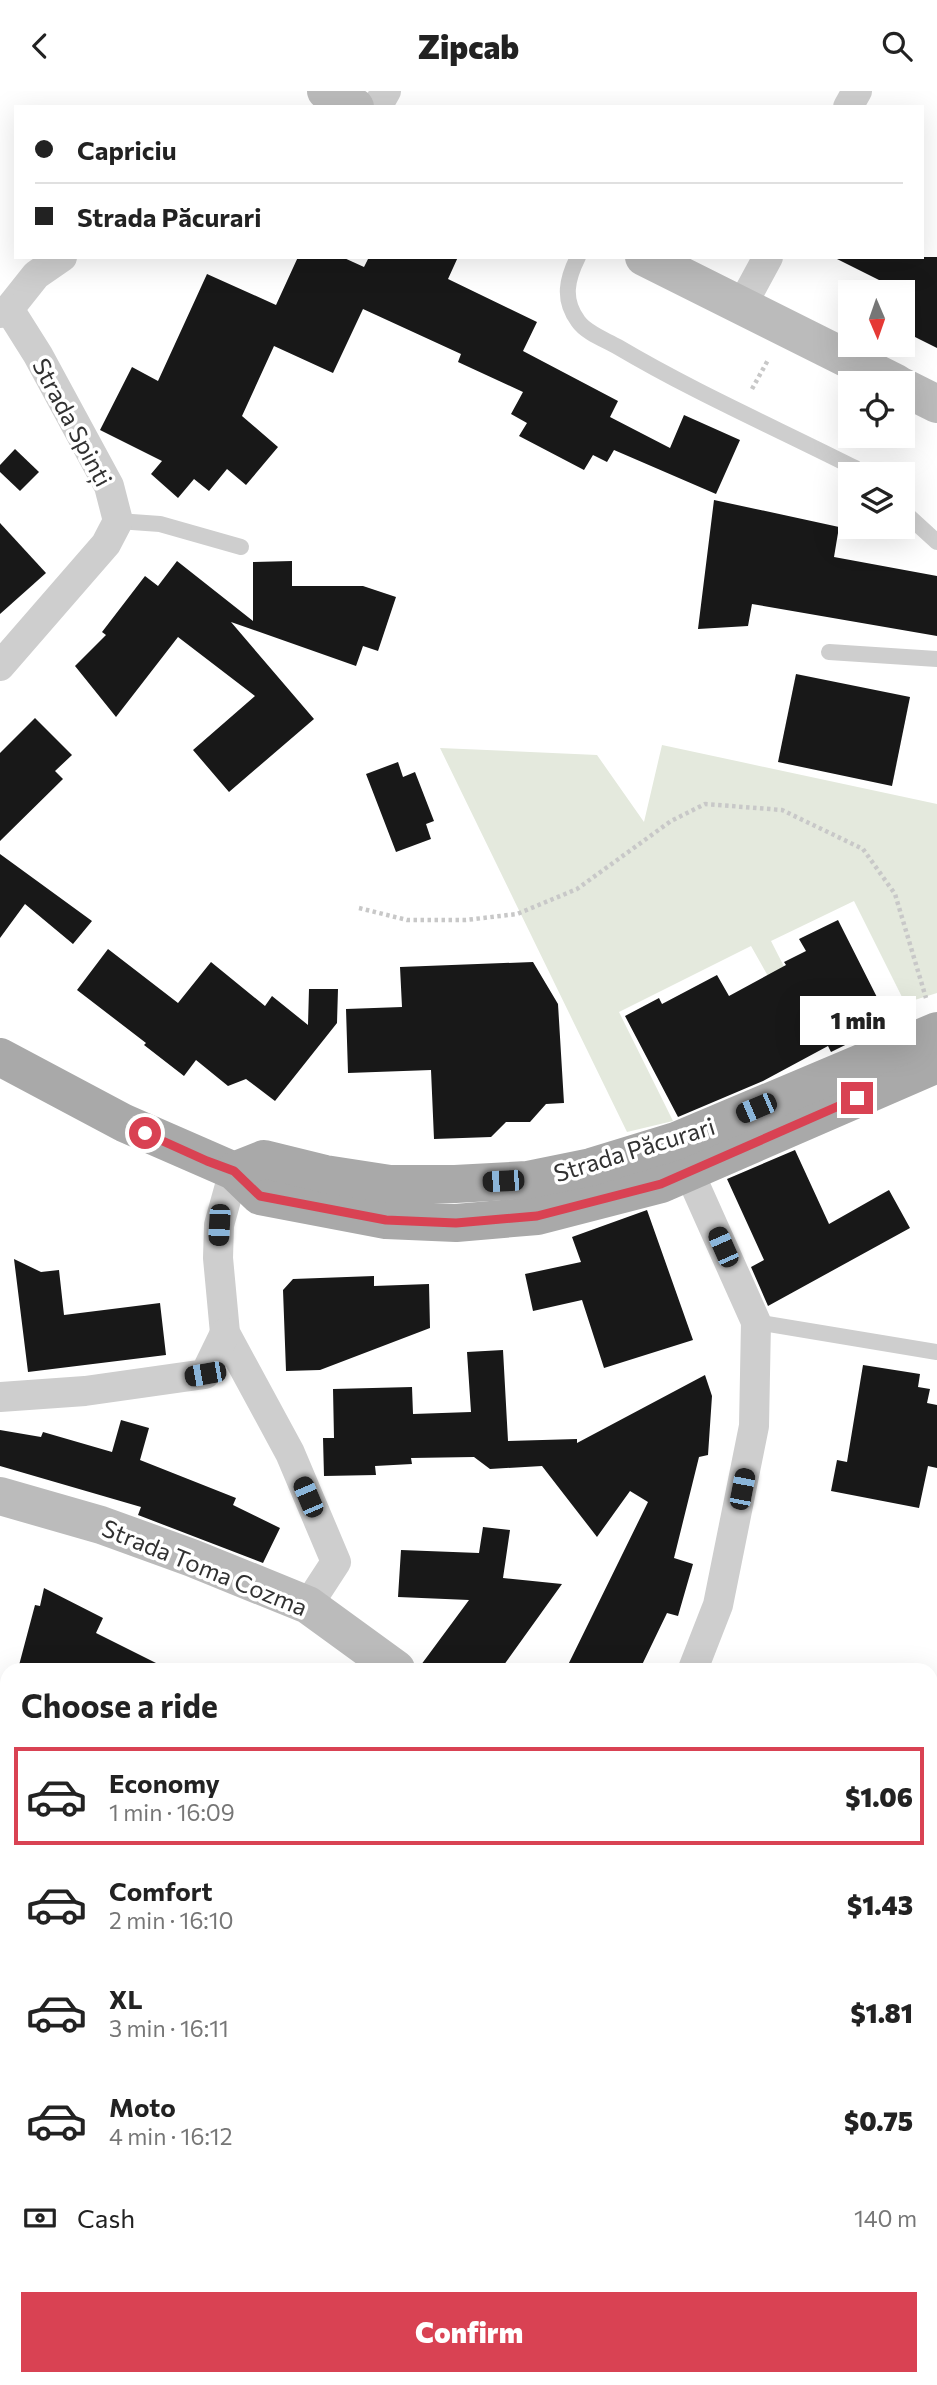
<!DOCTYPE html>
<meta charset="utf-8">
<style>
:root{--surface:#fff;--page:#f6f6f6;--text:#222;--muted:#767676;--line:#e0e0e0;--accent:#d94253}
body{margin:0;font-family:Commissioner,sans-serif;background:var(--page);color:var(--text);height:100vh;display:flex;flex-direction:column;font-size:26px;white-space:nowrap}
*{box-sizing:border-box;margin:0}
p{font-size:23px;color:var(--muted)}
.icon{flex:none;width:38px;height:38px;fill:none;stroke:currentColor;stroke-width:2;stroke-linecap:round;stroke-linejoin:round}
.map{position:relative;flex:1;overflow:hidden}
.side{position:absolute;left:0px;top:1572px;width:938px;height:723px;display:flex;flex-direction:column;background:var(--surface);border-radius:21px 21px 0 0;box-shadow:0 7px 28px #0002}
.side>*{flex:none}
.hud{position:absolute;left:14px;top:14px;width:910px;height:154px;border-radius:0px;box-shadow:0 7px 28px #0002;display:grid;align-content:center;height:154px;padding:0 21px;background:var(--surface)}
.needle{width:46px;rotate:178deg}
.fabs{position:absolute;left:838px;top:189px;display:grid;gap:14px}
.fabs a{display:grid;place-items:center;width:77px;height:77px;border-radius:0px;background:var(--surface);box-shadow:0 7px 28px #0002;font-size:35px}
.end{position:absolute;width:32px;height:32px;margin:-16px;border:9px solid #d94253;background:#fff;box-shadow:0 0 0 4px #fff}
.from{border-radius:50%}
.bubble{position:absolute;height:49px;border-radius:0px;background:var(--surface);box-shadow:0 7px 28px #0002;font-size:23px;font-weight:800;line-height:49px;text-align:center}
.car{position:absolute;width:21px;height:42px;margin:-21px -10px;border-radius:9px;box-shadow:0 0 5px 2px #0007;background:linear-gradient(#222 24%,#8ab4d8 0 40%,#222 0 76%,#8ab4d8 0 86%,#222 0)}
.hud b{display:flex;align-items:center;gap:24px;height:66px;font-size:26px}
.hud b+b{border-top:2px solid var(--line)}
.hud i{width:18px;height:18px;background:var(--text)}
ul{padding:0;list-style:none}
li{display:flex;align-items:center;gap:21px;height:98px;margin:0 14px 10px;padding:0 7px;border:4px solid transparent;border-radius:0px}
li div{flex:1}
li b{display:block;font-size:26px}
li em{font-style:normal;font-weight:800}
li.selected{border-color:var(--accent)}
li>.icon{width:63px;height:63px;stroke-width:1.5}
h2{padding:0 21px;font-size:32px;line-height:84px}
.pay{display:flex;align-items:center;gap:18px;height:77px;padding:0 21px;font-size:26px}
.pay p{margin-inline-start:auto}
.button{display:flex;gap:14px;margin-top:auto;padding:14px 21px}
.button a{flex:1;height:80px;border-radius:0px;background:var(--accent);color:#fff;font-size:28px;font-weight:800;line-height:80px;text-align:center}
header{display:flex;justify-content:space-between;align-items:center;height:91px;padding:0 21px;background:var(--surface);font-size:32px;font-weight:800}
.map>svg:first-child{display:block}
.green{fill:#e4e9dd}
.building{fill:#181818}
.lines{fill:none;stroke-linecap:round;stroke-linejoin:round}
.path{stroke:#c8c8c8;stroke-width:4.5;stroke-dasharray:3.5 3.5;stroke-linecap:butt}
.lane{stroke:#cecece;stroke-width:16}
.street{stroke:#cecece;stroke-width:30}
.secondary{stroke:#bbb;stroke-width:38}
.primary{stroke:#a9a9a9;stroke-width:38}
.route{stroke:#d94253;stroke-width:9}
.labels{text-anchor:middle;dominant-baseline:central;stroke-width:7;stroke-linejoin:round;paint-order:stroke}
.street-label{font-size:24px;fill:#313131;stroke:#fff}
</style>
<header><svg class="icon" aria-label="back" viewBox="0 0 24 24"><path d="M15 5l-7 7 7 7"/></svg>Zipcab<svg class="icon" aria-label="search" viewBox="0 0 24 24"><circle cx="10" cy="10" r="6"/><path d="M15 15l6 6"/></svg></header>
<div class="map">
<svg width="937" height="2294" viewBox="0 0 937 2294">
<rect width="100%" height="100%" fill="#fff"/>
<!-- green -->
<polygon class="green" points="662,654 937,713 937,902 905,912 854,810 771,850 825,956 812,963 751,855 619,921 673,1030 627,1041 440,657 597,664 644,731"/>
<!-- building -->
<g class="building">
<polygon points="298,166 342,166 364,176 369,166 458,166 448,188 537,231 523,260 618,310 610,326 670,357 684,324 740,349 716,403 614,359 607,371 593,364 584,379 519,345 527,332 511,323 523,301 458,271 461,263 363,218 333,282 274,255 242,325 278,356 246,394 227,378 209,400 194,388 178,407 151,383 162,370 100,339 132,276 158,290 207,183 276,214"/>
<polygon points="833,166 937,166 937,257 903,240 903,201"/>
<polygon points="15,358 39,381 20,400 0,381 0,374"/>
<polygon points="714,409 839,436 834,466 937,485 937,545 752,513 748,535 698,538"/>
<polygon points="0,432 46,482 0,523"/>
<polygon points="177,470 253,530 253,471 292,470 292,495 363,495 396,506 378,560 363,555 356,575 231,531 314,628 229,701 193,659 255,605 178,546 116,626 75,575 106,544 102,541 145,485 158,495"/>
<polygon points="796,583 910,606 892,695 778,671"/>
<polygon points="35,627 72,664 55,680 63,688 0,750 0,662"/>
<polygon points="398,671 403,686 415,681 434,730 426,733 431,748 396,761 366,683"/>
<polygon points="0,763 92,830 73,853 25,813 0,847"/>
<polygon points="838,829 890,932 831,961 828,955 763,990 678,1026 625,925 659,907 662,913 717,884 729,905 786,874 784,871 806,860 799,848"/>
<polygon points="108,858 178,912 211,871 265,915 272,905 308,934 309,898 338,898 337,932 275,1010 246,988 228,995 196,969 184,985 144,954 146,952 77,899"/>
<polygon points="533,871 558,913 564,1012 546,1013 530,1031 506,1031 491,1046 434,1048 431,979 348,982 346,918 402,916 400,876"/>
<polygon points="795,1059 829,1133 889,1099 910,1137 768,1215 751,1176 764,1169 727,1088"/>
<polygon points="647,1119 693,1249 604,1277 582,1209 533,1220 525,1183 581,1171 572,1146"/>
<polygon points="14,1168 41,1181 59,1179 64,1224 160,1212 166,1264 28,1281"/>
<polygon points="374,1185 374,1195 429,1193 430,1237 320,1279 286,1280 283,1199 293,1188"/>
<polygon points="503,1259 508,1350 577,1348 577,1352 705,1284 712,1305 708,1364 699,1366 674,1467 693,1473 678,1525 667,1522 640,1578 566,1578 648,1411 630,1400 597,1446 542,1375 490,1378 474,1366 411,1367 412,1373 375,1375 376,1384 324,1385 323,1347 334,1347 333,1298 412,1296 413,1323 471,1321 467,1261"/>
<polygon points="863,1274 920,1283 918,1296 930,1298 927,1312 937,1314 937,1377 928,1375 919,1417 831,1400 837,1369 847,1371"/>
<polygon points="121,1329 149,1337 140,1369 236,1407 233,1414 280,1437 263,1472 138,1424 141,1416 0,1375 0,1339 41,1346 43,1341 112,1361"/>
<polygon points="483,1436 510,1439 503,1487 562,1493 501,1578 418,1578 469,1509 398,1506 401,1459 479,1462"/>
<polygon points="44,1497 103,1527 96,1542 168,1578 18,1578 35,1514 40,1515"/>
</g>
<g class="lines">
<!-- path -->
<g class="path">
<polyline points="752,298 768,269"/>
<polyline points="359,817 407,829 466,829 517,823 577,798 671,730 705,713 782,719 863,758 895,803 926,907"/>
</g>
<!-- lane -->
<g class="lane">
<path d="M578,166C567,188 562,208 578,230C586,242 606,249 618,256C694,301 776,337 855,377L862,383"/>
<polyline points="903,420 937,451"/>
<polyline points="118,430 160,433 241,456"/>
<polyline points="829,561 937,568"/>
<polyline points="756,1231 937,1261"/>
</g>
<!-- street -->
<g class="street">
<polyline points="377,16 386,0"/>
<polyline points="848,16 857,0"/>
<polyline points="741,216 768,166"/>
<polyline points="0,222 9,218 36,184 62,166"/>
<polyline points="0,575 106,453 118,430 109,395 38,264 9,218"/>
<polyline points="234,1080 219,1134 218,1167 225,1242 290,1362 336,1471 308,1514"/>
<polyline points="689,1081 756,1231 754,1335 718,1514 693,1578"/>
<polyline points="0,1306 85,1300 205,1283 225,1242"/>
<polyline points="931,1767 937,1766"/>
<polyline points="0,1811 7,1814"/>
<polyline points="931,2160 937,2161"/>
<polyline points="0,2185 7,2181"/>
<polyline points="0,2214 7,2218"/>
<polyline points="125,2287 136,2294"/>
<polyline points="596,2294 607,2287"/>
</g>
<!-- secondary -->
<g class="secondary">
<polyline points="326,0 355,16"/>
<polyline points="644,166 896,292"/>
<polyline points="903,296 937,313"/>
<polyline points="0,1405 101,1434 192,1467 308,1514 396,1578"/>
<polyline points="931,1943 937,1948"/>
</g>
<!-- primary -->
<g class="primary">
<polyline points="0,966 124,1032 234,1080 260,1105 386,1129 456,1132 537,1125 661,1093 937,973"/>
<polyline points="234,1080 264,1068 325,1083 390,1093 455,1093 527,1089 591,1076 676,1050 937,940"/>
</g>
</g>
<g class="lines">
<!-- route -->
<polyline class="route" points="145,1042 207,1070 234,1080 260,1105 386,1129 456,1132 537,1125 661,1093 857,1007"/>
</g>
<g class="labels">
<!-- street labels -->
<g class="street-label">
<text transform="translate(73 331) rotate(62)">Strada Spinți</text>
<text transform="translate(634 1058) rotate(-17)">Strada Păcurari</text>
<text transform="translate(205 1476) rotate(22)">Strada Toma Cozma</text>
</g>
</g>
</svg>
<div class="fabs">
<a><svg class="needle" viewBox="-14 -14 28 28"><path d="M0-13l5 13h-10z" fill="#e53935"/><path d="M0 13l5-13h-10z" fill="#767676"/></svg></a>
<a><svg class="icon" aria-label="locate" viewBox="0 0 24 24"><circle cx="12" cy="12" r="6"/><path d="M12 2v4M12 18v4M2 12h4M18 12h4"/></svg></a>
<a><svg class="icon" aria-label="layers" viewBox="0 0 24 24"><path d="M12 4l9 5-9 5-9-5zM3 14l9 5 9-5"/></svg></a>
</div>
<i class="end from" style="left:145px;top:1042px"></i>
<i class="end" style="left:857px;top:1007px"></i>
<div class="bubble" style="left:800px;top:905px;width:116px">1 min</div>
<i class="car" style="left:756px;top:1017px;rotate:247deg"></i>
<i class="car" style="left:503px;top:1090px;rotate:267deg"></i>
<i class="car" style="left:219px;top:1134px;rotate:183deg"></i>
<i class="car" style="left:723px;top:1156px;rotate:336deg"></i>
<i class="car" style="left:205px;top:1283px;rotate:260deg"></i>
<i class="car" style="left:742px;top:1398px;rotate:11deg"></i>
<i class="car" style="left:308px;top:1406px;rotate:337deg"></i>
<div class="hud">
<b><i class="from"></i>Capriciu</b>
<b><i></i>Strada Păcurari</b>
</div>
<section class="side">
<h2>Choose a ride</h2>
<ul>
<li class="selected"><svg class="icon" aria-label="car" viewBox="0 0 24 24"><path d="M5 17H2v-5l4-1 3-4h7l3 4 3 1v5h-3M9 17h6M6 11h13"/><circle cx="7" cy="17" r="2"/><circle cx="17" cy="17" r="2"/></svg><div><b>Economy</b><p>1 min · 16:09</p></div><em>$1.06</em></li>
<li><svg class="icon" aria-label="car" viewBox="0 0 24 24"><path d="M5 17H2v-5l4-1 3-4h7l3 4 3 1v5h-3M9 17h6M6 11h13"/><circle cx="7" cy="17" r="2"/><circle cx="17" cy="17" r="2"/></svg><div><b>Comfort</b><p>2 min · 16:10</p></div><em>$1.43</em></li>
<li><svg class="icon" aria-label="car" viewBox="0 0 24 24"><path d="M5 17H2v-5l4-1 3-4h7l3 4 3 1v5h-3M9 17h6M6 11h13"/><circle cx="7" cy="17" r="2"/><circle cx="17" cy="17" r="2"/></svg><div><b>XL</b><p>3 min · 16:11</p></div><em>$1.81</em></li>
<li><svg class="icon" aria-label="car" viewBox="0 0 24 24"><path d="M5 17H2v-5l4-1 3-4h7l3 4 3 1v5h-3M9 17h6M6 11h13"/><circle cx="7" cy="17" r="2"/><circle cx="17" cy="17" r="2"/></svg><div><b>Moto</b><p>4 min · 16:12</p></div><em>$0.75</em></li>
</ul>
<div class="pay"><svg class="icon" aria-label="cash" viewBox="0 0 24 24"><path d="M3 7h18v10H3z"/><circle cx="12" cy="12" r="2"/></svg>Cash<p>140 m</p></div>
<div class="button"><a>Confirm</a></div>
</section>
</div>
